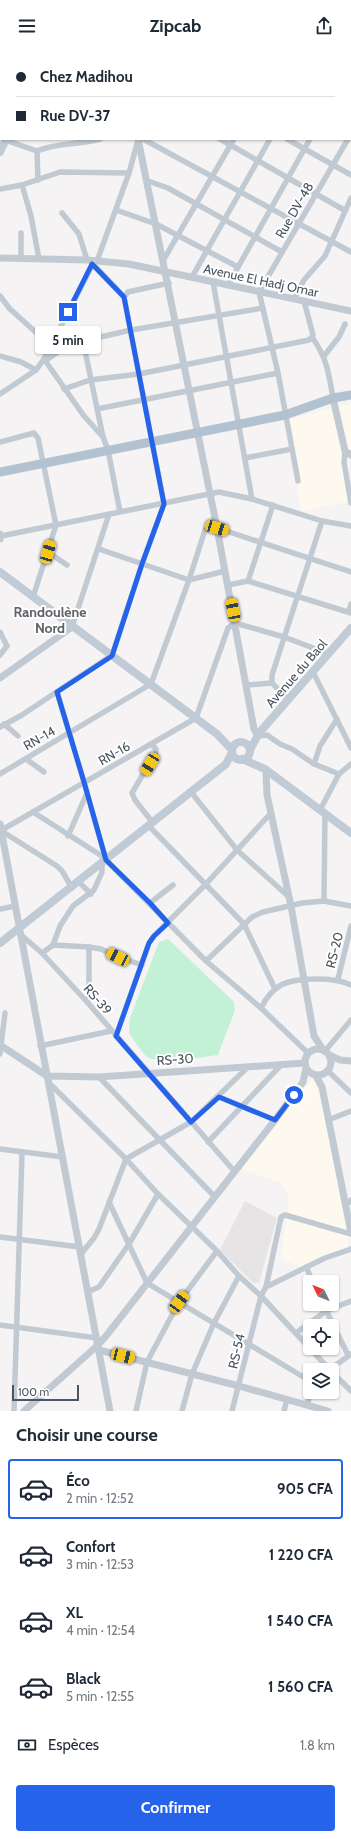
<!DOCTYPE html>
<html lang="fr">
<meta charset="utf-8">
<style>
:root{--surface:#fff;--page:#f2f2f3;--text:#1f2937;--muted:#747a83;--line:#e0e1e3;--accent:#2563eb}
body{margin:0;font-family:Cabin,sans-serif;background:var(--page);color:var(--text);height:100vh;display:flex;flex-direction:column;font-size:15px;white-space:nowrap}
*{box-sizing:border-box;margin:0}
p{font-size:13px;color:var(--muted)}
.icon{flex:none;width:22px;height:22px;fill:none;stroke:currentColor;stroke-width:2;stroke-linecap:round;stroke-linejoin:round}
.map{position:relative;height:1359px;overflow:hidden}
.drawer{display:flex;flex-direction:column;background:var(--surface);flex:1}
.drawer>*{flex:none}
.banner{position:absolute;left:0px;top:0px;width:351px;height:88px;box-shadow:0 1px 3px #0004;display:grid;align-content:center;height:88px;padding:0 16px;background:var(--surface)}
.needle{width:26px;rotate:313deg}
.buttons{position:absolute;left:303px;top:1223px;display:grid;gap:8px}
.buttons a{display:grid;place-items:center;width:36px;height:36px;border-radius:4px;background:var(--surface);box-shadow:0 1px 3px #0004;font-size:20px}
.scale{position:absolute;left:12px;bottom:10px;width:67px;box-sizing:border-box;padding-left:4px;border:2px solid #4a5661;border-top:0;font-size:11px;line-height:14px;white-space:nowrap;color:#4a5661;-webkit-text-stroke:3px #fff;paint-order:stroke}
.end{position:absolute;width:18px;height:18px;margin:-9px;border:5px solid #2563eb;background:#fff;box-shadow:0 0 0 2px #fff}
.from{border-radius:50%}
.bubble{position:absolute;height:28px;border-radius:4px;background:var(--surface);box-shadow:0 1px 3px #0004;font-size:13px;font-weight:700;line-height:28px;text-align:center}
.car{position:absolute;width:12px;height:24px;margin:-12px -6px;border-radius:5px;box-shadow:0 0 3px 1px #0007;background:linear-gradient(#f5c518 24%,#345 0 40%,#f5c518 0 76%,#345 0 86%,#f5c518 0)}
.banner b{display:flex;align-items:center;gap:14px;height:38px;font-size:15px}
.banner b+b{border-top:1px solid var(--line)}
.banner i{width:10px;height:10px;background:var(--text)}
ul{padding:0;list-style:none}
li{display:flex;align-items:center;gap:12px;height:60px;margin:0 8px 6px;padding:0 8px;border:2px solid transparent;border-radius:4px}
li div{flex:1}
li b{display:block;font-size:15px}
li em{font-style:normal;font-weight:700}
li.current{border-color:var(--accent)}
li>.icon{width:36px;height:36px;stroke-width:1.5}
h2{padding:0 16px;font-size:18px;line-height:48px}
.pay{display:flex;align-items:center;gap:10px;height:44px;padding:0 16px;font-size:15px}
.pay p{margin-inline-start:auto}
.button{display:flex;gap:8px;margin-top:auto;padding:8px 16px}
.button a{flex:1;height:46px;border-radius:4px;background:var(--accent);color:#fff;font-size:16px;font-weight:700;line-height:46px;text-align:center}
header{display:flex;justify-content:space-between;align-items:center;height:52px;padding:0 16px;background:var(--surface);font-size:18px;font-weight:700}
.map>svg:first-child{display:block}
.commercial{fill:#fdf9ef}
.education{fill:#e6e4e5}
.green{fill:#c3f1d5}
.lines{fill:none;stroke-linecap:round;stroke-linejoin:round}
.minor{stroke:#c1cad2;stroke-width:5.5}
.tertiary{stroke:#c1cad2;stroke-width:7}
.secondary{stroke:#c1cbd6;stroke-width:8}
.primary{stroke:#b3c2d1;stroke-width:9}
.route{stroke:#2563eb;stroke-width:5}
.labels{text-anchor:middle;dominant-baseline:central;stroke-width:4;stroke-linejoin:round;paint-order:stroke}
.street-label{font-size:13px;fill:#4a5661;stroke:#fff}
.neighbourhood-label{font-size:14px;font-weight:bold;fill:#5f6368;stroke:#fff}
</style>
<header><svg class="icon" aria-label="menu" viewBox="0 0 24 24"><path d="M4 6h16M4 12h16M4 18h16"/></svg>Zipcab<svg class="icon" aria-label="share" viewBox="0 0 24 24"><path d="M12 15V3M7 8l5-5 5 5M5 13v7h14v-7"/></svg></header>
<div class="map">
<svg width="351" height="1359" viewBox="0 0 351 1359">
<rect width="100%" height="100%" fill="#f5f3f3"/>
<!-- commercial -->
<g class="commercial">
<polygon points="351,351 351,400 346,401 351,435 351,449 301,459 287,368"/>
<polygon points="314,1025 333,1098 342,1158 348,1185 348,1195 303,1216 281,1206 288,1156 288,1142 281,1131 241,1117 274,1072"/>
</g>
<!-- education -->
<polygon class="education" points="245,1149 277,1166 259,1231 253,1231 220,1198"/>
<!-- green -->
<path class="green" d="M168,887L234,950L235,958L218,1003C203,1005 157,1013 146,1004C140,998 134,988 129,981L130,966L159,890Z"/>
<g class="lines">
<!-- minor -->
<g class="minor">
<polyline points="9,0 10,1"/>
<polyline points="83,0 84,1"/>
<polyline points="262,0 265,1"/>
<polyline points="2,1 3,0"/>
<polyline points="109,1 113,0"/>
<polyline points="170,1 170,0"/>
<polyline points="278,1 279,0"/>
<polyline points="319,1 319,0"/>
<polyline points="350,47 351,47"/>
<polyline points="0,57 1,57"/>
<polyline points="350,83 351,81"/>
<polyline points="143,87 351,200"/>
<polyline points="220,87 344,158"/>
<polyline points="287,87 351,123"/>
<path d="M5,88L37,99C57,90 79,93 100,87"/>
<polyline points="37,99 38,128"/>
<polyline points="148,129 168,136 282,200"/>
<polyline points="22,133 31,164 39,207"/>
<polyline points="0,137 22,133 60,120 129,121"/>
<polyline points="116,158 156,172 238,215"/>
<polyline points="62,161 79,182 87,208"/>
<polyline points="21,181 21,207"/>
<polyline points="164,207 234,87"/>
<polyline points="97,209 129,121 138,88"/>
<polyline points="192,225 270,87"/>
<polyline points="213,230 252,447"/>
<polyline points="228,233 310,87"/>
<polyline points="0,244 10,257 51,294"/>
<polyline points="124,245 128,240 169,231"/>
<polyline points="294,247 304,228 325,204 351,146"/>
<path d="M304,249L313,283L312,285C327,306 329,322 333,346"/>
<polyline points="83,289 103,385 108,398 120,460"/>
<polyline points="0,304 21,310 36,318"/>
<polyline points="324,304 339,285 345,272"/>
<polyline points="44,307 84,364 103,385"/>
<polyline points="45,309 65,295 83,289 131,278 263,256"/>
<polyline points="64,337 90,328 139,322 309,288 312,285"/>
<polyline points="0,342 36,318 44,307 94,210"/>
<polyline points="97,357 278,321"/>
<polyline points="0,390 34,381 38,386 56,473 33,545"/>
<polyline points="345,399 344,410 351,451"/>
<polyline points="245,406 292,397"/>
<polyline points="298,429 278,321 259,240 348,87"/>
<polyline points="1,484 219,440 252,447 322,469 351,474"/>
<polyline points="99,497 189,528 225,519"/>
<polyline points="48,500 67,513"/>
<polyline points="248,529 273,453"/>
<polyline points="228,533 248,529 351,561"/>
<polyline points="349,560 351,552"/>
<polyline points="72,575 109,462"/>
<polyline points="0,580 7,594 0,603"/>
<polyline points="313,620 351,696"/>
<polyline points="247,633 272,631"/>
<polyline points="57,640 84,730 106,808 206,909 261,956 308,1001"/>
<polyline points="289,648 272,631 272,623 322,469"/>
<polyline points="4,672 18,684"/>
<polyline points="0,675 22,663 112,603 142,512 164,452 124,245 93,212"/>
<polyline points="258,684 267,683 280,692 292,697 314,712 339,722 351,712"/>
<polyline points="151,692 156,697 156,700 132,741 135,748 153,771"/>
<polyline points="26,707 44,720"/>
<polyline points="314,712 320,694 337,667"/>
<polyline points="0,722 151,632 189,528 205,478 217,476 351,520"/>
<polyline points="191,740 237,798 289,845"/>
<polyline points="320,758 339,722"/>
<polyline points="33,760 105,806"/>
<polyline points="149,774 244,872 275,937"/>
<polyline points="0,778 57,814 62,819 72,836"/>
<polyline points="0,779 196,666 228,576 235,571 284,585 329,602"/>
<polyline points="68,784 87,741"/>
<polyline points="79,830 91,842"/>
<polyline points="324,849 325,762"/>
<polyline points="150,851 173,833"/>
<polyline points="0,857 15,854"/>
<polyline points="20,882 42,901 88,951 235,1120"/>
<polyline points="53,893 60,874 73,854 94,838 102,820 102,811"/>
<polyline points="42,901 53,893 89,895 101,897 118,905 142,913"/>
<polyline points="206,909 252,865 263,860 302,851 324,849 351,854"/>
<polyline points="338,927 351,874"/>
<polyline points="88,951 89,939 89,895"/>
<path d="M261,956C266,946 272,938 281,933C296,925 336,925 351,933"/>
<polyline points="116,984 149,891 154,884 205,833 271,761"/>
<polyline points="40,994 111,979"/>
<polyline points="325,999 351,968"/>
<polyline points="0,1002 5,961"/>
<polyline points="328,1019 351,1041"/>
<polyline points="99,1025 215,1145"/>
<polyline points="48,1030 126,1107 158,1142 217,1199 239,1224 261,1244 330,1318"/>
<polyline points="219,1045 275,1068"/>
<polyline points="328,1068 351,1059"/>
<polyline points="208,1090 282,1012"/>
<polyline points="0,1097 63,1105"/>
<polyline points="109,1150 147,1231 310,1329"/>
<polyline points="347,1152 351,1148"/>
<polyline points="0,1185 80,1195"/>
<polyline points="81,1202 94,1186 99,1177 126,1107 191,1070 248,1015"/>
<polyline points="306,1215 313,1230"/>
<polyline points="266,1235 325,1206 351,1197"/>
<polyline points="87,1240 99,1235 129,1192 158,1142"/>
<polyline points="323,1252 348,1303"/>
<polyline points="0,1273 97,1286"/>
<polyline points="296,1281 326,1259 351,1249"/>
<polyline points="329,1318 351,1302"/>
<polyline points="332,1320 351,1339"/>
<polyline points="307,1353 311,1340"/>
<polyline points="14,1359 22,1101"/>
<polyline points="136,1359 147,1310 179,1250 217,1199"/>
<polyline points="182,1359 192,1322 214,1271 239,1224"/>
<polyline points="232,1359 261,1244 266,1235 281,1165 285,1163 351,1182"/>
<polyline points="284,1359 287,1347"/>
</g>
<!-- tertiary -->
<g class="tertiary">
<polyline points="122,0 122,1"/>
<polyline points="138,87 217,476 254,677 258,684"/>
<polyline points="0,206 87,208 129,212 351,259"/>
<polyline points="333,346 345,399 351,403"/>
<polyline points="0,482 0,487"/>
<polyline points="0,626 72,575"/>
<polyline points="266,719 267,743 291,854 314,984 324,999"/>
<polyline points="0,772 110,1359"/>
<polyline points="0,993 47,1024 99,1025 305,1011"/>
<circle cx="318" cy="1010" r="13"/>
<polyline points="329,1003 340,1008 351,1009"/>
<polyline points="316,1024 322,1035 351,1180"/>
<polyline points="99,1298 239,1334 328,1359"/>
<polyline points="24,1359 98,1293 106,1284 275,1068 303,1030 306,1016"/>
</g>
<!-- secondary -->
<g class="secondary">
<polyline points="43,1 44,0"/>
<polyline points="0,100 6,87"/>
<polyline points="0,520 217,682 232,698"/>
<circle cx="241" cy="699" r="9"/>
<polyline points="250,698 259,681 351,576"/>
<polyline points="242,707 265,717 351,781"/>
<polyline points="0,891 226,712 232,700"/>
</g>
<!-- primary -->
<polyline class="primary" points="0,420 285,363 333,346 351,343"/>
</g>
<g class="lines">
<!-- route -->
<polyline class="route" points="68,260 92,212 124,245 164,452 142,512 112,604 57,640 84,730 106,808 150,851 168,871 154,884 149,891 116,984 191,1070 219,1045 275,1068 294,1043"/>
</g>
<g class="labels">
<!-- street labels -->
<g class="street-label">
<text transform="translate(294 158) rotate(-60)">Rue DV-48</text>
<text transform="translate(261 228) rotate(12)">Avenue El Hadj Omar</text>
<text transform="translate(296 621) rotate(-49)">Avenue du Baol</text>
<text transform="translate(39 686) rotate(-30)">RN-14</text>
<text transform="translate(114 701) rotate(-30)">RN-16</text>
<text transform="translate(334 898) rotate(-76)">RS-20</text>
<text transform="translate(98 947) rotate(49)">RS-39</text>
<text transform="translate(175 1007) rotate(-4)">RS-30</text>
<text transform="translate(236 1299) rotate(-77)">RS-54</text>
</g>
<!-- neighbourhood labels -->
<g class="neighbourhood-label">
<text x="50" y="560">Randoulène<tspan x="50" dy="16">Nord</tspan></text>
</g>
</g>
</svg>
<div class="buttons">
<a><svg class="needle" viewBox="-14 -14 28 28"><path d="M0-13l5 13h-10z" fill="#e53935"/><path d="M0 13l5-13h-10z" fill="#747a83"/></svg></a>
<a><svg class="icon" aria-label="locate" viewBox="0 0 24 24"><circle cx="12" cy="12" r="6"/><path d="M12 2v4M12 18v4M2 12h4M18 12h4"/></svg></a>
<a><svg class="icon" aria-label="layers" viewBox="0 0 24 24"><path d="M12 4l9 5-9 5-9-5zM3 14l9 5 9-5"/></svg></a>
</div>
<div class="scale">100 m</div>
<i class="end from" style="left:294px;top:1043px"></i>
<i class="end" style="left:68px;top:260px"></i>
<div class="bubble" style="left:35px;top:274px;width:66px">5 min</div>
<i class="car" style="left:217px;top:476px;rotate:107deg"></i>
<i class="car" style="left:48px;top:500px;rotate:16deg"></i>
<i class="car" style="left:233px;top:558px;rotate:349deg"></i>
<i class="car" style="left:150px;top:712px;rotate:211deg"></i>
<i class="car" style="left:118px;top:905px;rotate:296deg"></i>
<i class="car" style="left:179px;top:1250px;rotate:36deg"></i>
<i class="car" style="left:123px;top:1304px;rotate:104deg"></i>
<div class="banner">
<b><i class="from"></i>Chez Madihou</b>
<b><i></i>Rue DV-37</b>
</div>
</div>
<section class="drawer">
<h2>Choisir une course</h2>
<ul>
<li class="current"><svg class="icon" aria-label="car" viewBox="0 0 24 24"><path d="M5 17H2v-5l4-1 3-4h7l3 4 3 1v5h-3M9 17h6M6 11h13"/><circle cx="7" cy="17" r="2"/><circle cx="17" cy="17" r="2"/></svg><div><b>Éco</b><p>2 min · 12:52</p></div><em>905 CFA</em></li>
<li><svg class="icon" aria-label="car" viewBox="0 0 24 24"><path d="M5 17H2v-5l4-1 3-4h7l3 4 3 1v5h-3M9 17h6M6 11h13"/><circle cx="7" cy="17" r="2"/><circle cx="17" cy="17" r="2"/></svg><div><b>Confort</b><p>3 min · 12:53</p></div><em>1 220 CFA</em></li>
<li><svg class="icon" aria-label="car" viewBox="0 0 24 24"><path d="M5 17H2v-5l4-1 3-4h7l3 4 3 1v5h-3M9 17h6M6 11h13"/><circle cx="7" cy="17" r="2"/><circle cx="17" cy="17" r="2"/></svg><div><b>XL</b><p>4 min · 12:54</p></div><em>1 540 CFA</em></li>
<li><svg class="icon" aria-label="car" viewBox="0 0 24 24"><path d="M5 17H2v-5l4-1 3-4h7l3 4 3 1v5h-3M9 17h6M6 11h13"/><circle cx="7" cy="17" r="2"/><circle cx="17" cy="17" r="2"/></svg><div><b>Black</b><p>5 min · 12:55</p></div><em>1 560 CFA</em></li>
</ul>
<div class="pay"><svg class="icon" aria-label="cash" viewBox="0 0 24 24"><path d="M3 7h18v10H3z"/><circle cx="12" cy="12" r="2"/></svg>Espèces<p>1.8 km</p></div>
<div class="button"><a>Confirmer</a></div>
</section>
